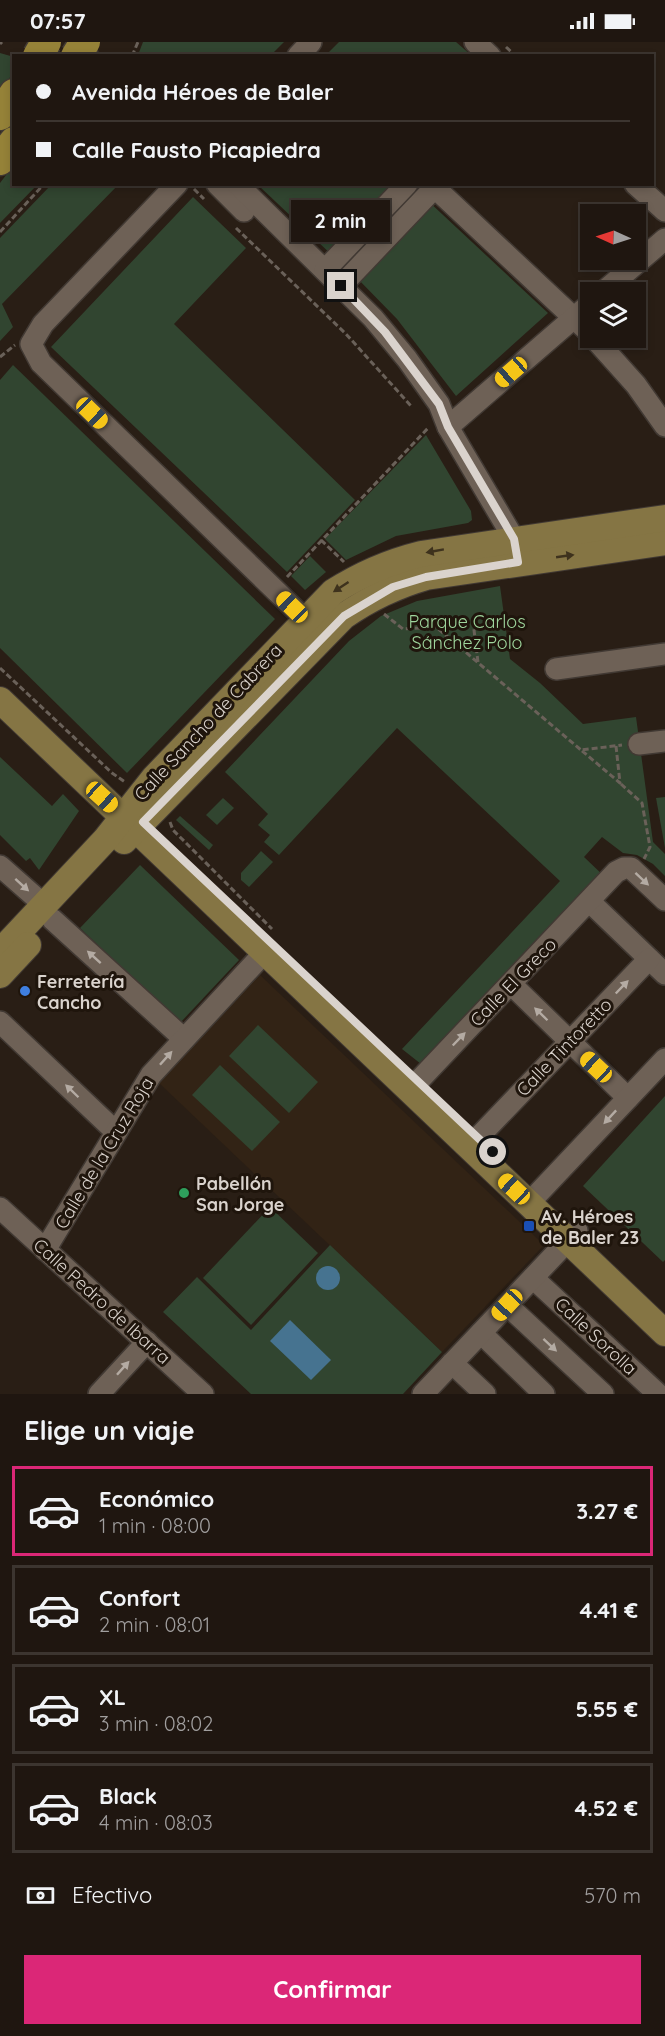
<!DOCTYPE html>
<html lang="es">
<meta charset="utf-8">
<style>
:root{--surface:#1f1610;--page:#2c231e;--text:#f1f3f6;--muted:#a19f9f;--line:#3c3530;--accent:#db2777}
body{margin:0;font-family:Quicksand,sans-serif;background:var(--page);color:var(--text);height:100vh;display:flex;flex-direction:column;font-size:22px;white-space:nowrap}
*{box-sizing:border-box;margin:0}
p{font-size:20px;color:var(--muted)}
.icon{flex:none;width:33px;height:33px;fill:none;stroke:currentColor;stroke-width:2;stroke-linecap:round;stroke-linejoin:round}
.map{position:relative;height:1352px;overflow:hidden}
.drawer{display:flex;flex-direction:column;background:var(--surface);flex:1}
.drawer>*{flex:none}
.hud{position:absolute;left:12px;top:12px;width:642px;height:132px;border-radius:0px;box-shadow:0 3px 9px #0003,0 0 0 2px var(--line);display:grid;align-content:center;height:132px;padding:0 24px;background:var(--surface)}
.needle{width:39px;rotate:273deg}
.controls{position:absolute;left:580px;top:162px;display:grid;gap:12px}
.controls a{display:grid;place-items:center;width:66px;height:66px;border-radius:0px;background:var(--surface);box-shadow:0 3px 9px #0003,0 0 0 2px var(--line);font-size:30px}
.end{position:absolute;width:27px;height:27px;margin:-14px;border:8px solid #dad3cd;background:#111;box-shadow:0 0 0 3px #111}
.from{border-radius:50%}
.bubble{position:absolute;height:42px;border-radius:0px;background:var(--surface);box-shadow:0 3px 9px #0003,0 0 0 2px var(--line);font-size:20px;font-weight:800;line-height:42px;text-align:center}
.car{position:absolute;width:18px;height:36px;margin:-18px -9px;border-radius:8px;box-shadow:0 0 4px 2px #0007;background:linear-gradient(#f5c518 24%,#345 0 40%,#f5c518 0 76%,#345 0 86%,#f5c518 0)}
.hud b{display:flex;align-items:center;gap:21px;height:57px;font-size:22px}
.hud b+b{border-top:2px solid var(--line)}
.hud i{width:15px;height:15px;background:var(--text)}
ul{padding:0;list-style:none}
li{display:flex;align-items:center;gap:18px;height:90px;margin:0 12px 9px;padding:0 12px;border:3px solid var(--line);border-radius:0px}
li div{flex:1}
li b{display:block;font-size:22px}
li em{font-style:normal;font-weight:800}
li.current{border-color:var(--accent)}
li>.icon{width:54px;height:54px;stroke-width:1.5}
h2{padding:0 24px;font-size:27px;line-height:72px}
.pay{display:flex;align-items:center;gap:15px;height:66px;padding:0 24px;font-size:22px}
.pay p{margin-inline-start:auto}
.button{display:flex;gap:12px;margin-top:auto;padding:12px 24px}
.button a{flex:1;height:69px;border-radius:0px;background:var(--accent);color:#fff;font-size:24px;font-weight:800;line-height:69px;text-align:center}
.status{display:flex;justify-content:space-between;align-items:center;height:42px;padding:0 30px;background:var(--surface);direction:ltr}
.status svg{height:16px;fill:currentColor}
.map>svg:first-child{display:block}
.built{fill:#322315}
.green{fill:#314530}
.water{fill:#467390}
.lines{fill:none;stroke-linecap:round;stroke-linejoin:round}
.minor-casing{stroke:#413933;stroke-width:24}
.major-casing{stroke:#413933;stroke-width:28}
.highway-casing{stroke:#413933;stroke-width:33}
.path{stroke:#6a6159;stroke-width:3;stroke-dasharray:6 3;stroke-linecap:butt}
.minor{stroke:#6e6156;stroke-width:21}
.major{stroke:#857544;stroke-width:26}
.highway{stroke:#958238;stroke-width:30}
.highway-bridge-casing{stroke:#413933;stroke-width:33;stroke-linecap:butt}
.highway-bridge{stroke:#958238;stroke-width:30}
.oneway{fill:#3e321d}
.oneway2{fill:#b4aba3}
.route{stroke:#dad3cd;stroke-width:8}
.shop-dot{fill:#3f7fe0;stroke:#1f150c;stroke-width:2}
.leisure-dot{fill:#2e9e5b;stroke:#1f150c;stroke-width:2}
.transit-dot{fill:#1a4fb4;stroke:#1f150c;stroke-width:2}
.labels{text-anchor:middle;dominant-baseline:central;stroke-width:6;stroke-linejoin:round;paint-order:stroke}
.park-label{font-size:18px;fill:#9ed59c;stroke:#1f150c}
.street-label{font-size:18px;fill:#dad3cd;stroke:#1f150c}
.poi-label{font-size:18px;font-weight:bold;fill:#dad3cd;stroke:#1f150c;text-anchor:start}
</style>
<div class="status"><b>07:57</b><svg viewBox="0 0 49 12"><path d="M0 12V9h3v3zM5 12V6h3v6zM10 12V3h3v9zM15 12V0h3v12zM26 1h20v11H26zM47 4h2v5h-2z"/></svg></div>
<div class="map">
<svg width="665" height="1352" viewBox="0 0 665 1352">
<rect width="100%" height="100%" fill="#291e15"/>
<!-- built -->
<polygon class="built" points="260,933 544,1203 442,1310 159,1041"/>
<!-- green -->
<g class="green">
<polygon points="143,0 284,0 271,13 138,13"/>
<polygon points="339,0 456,0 471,13 326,13"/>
<polygon points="0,11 14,15 13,31 0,50"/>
<polygon points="13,124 14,142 37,143 0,181 0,141"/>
<polygon points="51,143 118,143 2,262 13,285 0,299 0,196"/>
<polygon points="258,143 403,143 334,215"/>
<polygon points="193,155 246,206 174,282 355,458 287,530 51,305"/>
<polygon points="427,158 548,271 456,354 397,277 355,234"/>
<polygon points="13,323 275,577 127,731 0,606 0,338"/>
<polygon points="426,393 471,469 472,478 468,481 396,494 346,518 325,497"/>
<polygon points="310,514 326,530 305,548 291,534"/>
<polygon points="500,544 510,617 540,641 583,682 636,675 653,800 665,812 665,834 653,822 637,813 623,811 602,795 584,815 606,836 421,1022 402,1007 560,839 397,686 279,813 264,800 270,793 258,783 268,772 225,730 349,599 381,574 417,559"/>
<polygon points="0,715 52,764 63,752 79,769 39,828 30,816 26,819 0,793"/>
<polygon points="665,755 665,806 656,756"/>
<polygon points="223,756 234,766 217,783 206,773"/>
<polygon points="180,774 213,803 209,808 176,778"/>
<polygon points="261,809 273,820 249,845 241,838 241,831"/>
<polygon points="140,823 239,918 180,981 80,886"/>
<polygon points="258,983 318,1040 289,1071 229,1014"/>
<polygon points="220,1023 280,1080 252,1109 192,1053"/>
<polygon points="665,1054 665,1218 663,1220 583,1144"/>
<polygon points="270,1165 318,1211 251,1283 203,1236"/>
<polygon points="330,1203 442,1310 403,1352 251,1352 163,1270 197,1235 251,1288"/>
</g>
<!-- water -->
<g class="water">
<circle cx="328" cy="1236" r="12"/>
<polygon points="290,1278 331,1318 311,1338 270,1299"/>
</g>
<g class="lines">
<defs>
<g id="minor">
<polyline points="475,0 490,14"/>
<polyline points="298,14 311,0"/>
<polyline points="177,142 43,282 31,302 41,321 305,577"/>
<polyline points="217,142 244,169"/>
<polyline points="237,142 373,276 407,317 439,362 448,385 514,497 516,514"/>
<polyline points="431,142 591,292"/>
<polyline points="635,142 665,169"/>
<polyline points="325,228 407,142"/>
<polyline points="341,244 438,142"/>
<polyline points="603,250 665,197"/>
<polyline points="594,296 636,343 665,384"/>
<polyline points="448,385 591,261"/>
<polyline points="556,627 665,612"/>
<polyline points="639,702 665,699"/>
<polyline points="0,824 43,862"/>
<polyline points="590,860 665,932"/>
<polyline points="52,877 184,997"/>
<polyline points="511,942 628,1056"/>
<polyline points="0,980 115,1089"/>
<polyline points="409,1049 616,830 624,826 631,826 665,858"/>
<polyline points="469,1105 649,917"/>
<polyline points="529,1161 665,1017"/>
<polyline points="0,1166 203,1352"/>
<polyline points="45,1208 151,1033 264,911"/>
<polyline points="533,1236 658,1352"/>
<polyline points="507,1263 603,1352"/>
<polyline points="481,1291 544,1352"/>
<polyline points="452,1321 485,1352"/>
<polyline points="99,1352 147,1300"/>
<polyline points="423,1352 577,1189"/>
</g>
<g id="major">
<polyline points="0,658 665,1291"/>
<path d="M124,799L344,574C370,556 395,544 426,535L665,500"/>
<path d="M0,910L105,798L154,736L333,550C361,532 389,520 421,512L665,476"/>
<polyline points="0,933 28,903"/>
</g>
<g id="highway">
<polyline points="0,73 14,52"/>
<polyline points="0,118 14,100"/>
</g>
</defs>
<!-- minor casing -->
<use href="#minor" class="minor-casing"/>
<!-- major casing -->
<use href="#major" class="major-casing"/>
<!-- highway casing -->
<use href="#highway" class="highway-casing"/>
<!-- path -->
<g class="path">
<polyline points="0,2 2,0"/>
<polyline points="506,5 516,14"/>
<polyline points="132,14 138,0"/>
<polyline points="194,147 204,157"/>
<polyline points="236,186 346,292 412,365"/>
<polyline points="0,190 44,142"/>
<polyline points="0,315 15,303"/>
<polyline points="321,498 344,520"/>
<polyline points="287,535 429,385"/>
<polyline points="384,572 403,587 436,585"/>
<polyline points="478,620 473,580 436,585 581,708"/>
<polyline points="0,626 112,731 125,740"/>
<polyline points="616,704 620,741 581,708 622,703"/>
<polyline points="621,742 642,761 650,805 644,817"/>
<polyline points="170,780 173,788 272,887"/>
</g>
<!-- minor -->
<use href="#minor" class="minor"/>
<!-- major -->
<use href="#major" class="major"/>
<!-- highway -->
<use href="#highway" class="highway"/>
<defs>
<g id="highway-bridge">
<polyline points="38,14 46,0"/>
<polyline points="76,14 85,0"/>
</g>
</defs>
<!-- highway-bridge casing -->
<use href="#highway-bridge" class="highway-bridge-casing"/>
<!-- highway-bridge -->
<use href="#highway-bridge" class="highway-bridge"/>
</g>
<!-- one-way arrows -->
<defs><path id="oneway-solid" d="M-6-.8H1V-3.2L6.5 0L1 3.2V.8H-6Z" transform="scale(1.5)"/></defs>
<g class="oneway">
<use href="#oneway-solid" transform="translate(435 509) rotate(170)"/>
<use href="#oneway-solid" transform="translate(565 514) rotate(-8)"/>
<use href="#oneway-solid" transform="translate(341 545) rotate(147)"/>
</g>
<g class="oneway2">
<use href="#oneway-solid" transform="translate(642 837) rotate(43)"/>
<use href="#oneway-solid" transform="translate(22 843) rotate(42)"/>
<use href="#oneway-solid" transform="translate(94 915) rotate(-138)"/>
<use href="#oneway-solid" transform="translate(622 945) rotate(-46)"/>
<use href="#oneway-solid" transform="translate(541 972) rotate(-136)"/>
<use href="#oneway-solid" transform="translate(459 997) rotate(-46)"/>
<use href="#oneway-solid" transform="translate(166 1016) rotate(-48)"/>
<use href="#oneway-solid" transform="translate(72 1049) rotate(-136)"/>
<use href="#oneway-solid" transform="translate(610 1075) rotate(133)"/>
<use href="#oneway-solid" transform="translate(550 1303) rotate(43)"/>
<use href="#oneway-solid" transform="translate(123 1326) rotate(-48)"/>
</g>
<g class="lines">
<!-- route -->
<polyline class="route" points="341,244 385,290 439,362 448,385 514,497 518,520 426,535 393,545 344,574 143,780 493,1110"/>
</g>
<!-- markers -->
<circle class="shop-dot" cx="25" cy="949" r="6"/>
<circle class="leisure-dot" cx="184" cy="1151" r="6"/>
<rect class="transit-dot" x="523" y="1178" width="12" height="12" rx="3"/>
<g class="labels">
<!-- park labels -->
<g class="park-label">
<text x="467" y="579">Parque Carlos<tspan x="467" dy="21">Sánchez Polo</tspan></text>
</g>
<!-- street labels -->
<g class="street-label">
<text transform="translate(208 680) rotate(-47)">Calle Sancho de Cabrera</text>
<text transform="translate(513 940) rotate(-46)">Calle El Greco</text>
<text transform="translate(564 1005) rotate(-46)">Calle Tintoretto</text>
<text transform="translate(104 1111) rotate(-59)">Calle de la Cruz Roja</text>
<text transform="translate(102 1259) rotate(42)">Calle Pedro de Ibarra</text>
<text transform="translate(596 1294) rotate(43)">Calle Sorolla</text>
</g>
<!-- poi labels -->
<g class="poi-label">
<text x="37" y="939">Ferretería<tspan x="37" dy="21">Cancho</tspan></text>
<text x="196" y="1141">Pabellón<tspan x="196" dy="21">San Jorge</tspan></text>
<text x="541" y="1174">Av. Héroes<tspan x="541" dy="21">de Baler 23</tspan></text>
</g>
</g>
</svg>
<div class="controls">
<a><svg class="needle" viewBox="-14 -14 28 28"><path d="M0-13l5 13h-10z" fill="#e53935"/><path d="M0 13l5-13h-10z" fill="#a19f9f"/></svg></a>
<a><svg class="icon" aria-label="layers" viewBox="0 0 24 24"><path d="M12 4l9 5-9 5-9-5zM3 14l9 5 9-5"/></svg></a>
</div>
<i class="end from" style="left:493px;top:1110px"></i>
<i class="end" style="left:341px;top:244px"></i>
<div class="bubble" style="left:291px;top:158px;width:99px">2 min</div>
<i class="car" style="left:511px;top:330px;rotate:229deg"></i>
<i class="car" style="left:92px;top:371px;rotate:134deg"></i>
<i class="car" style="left:292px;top:565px;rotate:314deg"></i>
<i class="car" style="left:102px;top:755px;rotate:132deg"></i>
<i class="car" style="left:596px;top:1025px;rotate:313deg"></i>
<i class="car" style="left:514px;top:1147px;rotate:313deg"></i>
<i class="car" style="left:507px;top:1263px;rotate:223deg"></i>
<div class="hud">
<b><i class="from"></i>Avenida Héroes de Baler</b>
<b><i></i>Calle Fausto Picapiedra</b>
</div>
</div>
<section class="drawer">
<h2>Elige un viaje</h2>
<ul>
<li class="current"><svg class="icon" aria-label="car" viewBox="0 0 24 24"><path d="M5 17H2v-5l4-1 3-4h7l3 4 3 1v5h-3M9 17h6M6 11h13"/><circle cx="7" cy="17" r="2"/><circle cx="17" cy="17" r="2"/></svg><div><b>Económico</b><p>1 min · 08:00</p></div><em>3.27 €</em></li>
<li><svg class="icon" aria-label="car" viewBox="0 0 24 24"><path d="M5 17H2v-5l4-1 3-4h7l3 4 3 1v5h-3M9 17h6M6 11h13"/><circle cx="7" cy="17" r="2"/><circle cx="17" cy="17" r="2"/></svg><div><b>Confort</b><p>2 min · 08:01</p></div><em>4.41 €</em></li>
<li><svg class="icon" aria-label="car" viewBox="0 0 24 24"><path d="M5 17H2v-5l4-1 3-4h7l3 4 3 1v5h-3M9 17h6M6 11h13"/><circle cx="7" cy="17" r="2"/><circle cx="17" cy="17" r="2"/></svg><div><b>XL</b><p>3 min · 08:02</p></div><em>5.55 €</em></li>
<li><svg class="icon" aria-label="car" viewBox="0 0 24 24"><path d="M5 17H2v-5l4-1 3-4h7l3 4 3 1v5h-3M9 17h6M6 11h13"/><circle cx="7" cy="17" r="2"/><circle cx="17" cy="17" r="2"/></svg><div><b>Black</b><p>4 min · 08:03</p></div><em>4.52 €</em></li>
</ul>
<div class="pay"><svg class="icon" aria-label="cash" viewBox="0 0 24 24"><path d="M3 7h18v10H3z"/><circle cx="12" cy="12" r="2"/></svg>Efectivo<p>570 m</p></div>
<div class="button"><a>Confirmar</a></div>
</section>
